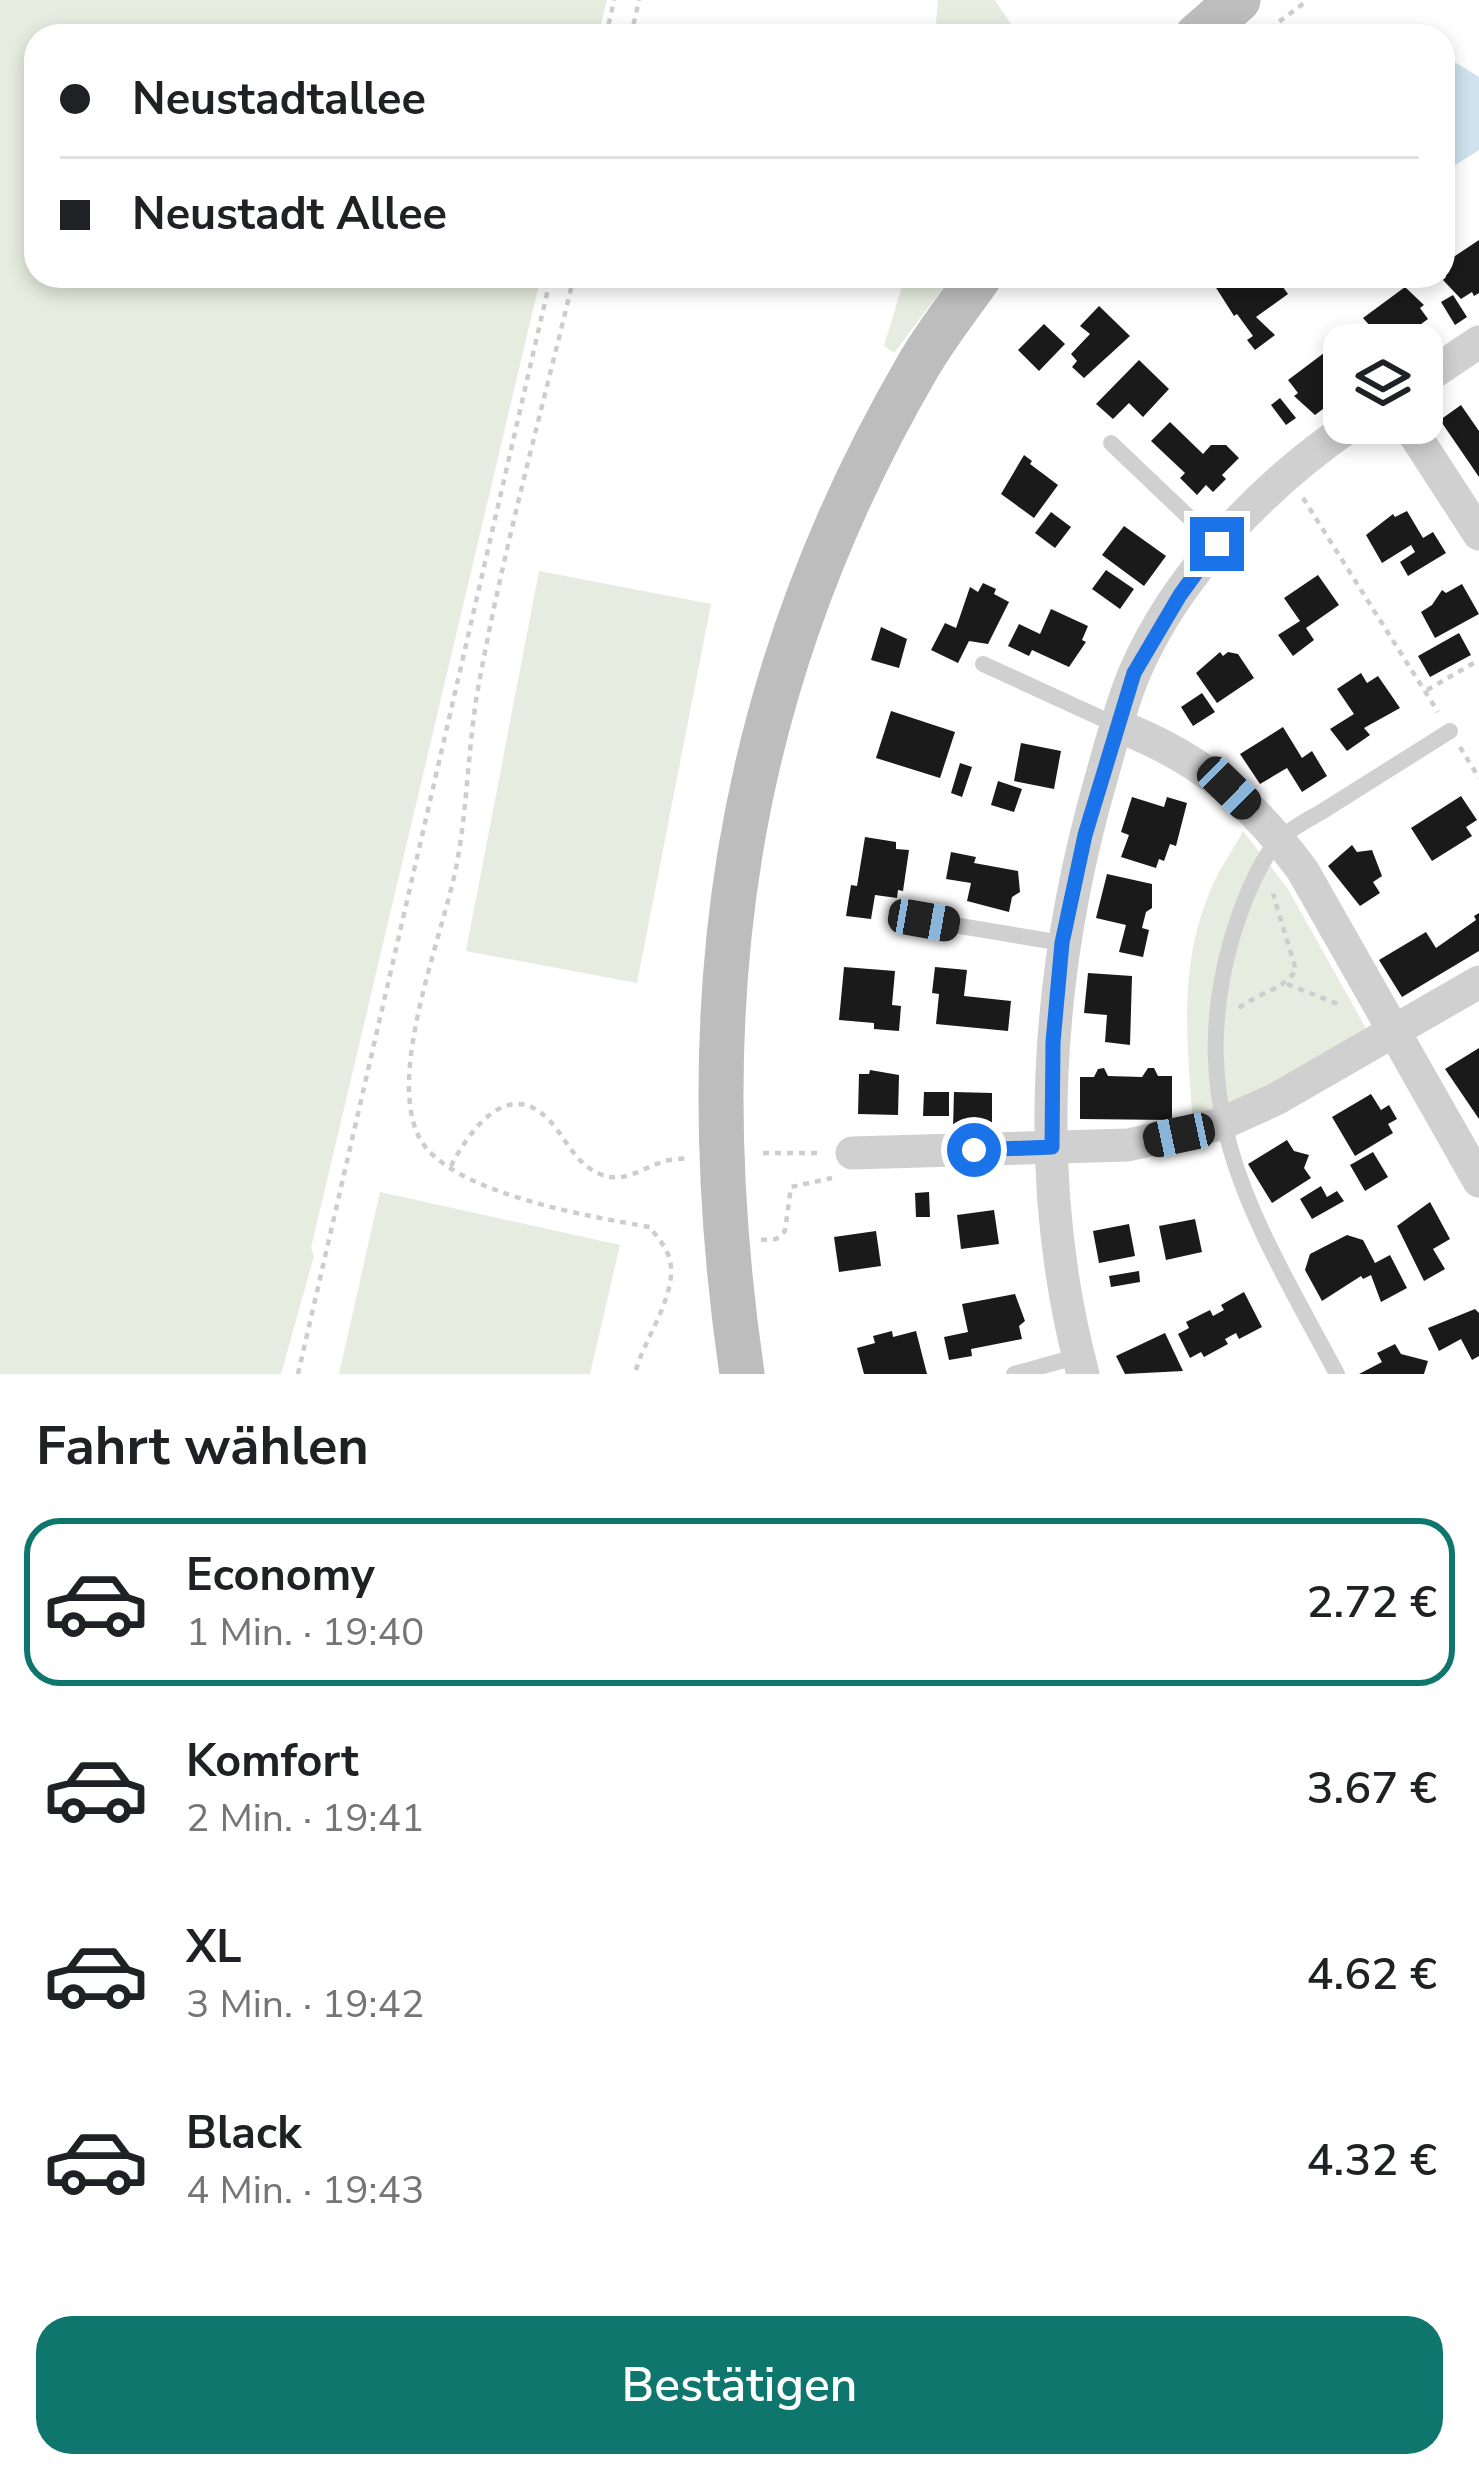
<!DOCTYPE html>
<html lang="de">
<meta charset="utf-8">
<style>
:root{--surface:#fff;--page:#f2f2f2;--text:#202124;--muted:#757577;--line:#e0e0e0;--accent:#0f766e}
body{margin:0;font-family:"Nunito Sans",sans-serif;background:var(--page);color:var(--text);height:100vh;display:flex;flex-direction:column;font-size:45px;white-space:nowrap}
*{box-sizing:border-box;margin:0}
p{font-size:39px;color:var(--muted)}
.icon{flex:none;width:66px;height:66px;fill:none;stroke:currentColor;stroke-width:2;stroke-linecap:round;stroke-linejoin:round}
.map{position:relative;height:1374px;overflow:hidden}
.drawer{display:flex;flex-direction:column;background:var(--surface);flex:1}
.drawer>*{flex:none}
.hud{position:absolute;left:24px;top:24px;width:1431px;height:264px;border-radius:36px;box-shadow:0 6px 18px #0003;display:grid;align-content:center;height:264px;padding:0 36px;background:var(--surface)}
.controls{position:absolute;left:1323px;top:324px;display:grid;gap:24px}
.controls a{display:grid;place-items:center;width:120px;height:120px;border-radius:24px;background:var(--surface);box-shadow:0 6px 18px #0003;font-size:60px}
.end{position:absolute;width:54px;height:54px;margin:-27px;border:15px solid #1a73e8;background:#fff;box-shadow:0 0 0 6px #fff}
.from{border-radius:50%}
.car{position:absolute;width:36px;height:72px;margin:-36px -18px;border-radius:15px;box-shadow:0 0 9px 3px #0007;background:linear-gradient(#222 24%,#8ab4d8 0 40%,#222 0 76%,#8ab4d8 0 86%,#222 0)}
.hud b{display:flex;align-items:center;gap:42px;height:114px;font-size:45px}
.hud b+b{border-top:3px solid var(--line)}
.hud i{width:30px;height:30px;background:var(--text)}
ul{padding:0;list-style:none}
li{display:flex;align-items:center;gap:36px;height:168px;margin:0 24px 18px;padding:0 12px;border:6px solid transparent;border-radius:36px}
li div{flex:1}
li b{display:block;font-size:45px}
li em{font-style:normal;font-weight:600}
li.on{border-color:var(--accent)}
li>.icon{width:108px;height:108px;stroke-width:1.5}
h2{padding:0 36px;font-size:54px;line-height:144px}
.button{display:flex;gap:24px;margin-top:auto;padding:24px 36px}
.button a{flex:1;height:138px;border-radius:36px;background:var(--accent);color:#fff;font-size:48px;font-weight:600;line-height:138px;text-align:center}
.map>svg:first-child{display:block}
.green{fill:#e6ecdf}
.water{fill:#cee3ee}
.building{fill:#1a1a1a}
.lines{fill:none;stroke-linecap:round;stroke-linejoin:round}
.path{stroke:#cdcdcd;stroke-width:4.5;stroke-dasharray:6 6;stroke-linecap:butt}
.lane{stroke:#d0d0d0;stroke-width:16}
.street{stroke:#d0d0d0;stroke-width:33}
.secondary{stroke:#bdbdbd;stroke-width:45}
.route{stroke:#1a73e8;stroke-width:15}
</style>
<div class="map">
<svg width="1479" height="1374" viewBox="0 0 1479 1374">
<rect width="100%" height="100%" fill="#fff"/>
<!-- green -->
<g class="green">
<polygon points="0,0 607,0 598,36 36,36 36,276 541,276 311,1248 314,1256 281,1374 0,1374"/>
<polygon points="938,0 995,0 1019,36 935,36"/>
<polygon points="905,276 952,276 894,353 884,346"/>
<polygon points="539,571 711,604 637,983 466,951"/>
<path d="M1243,831L1288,889L1368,1032L1319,1065L1193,1123C1187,1043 1178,965 1211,889C1219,869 1233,850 1243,831Z"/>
<polygon points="380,1192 620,1245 590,1374 339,1374"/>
</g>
<!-- water -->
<polygon class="water" points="1453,61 1479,77 1479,150 1443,173 1443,66"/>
<!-- building -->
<g class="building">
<polygon points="1479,240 1479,293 1474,296 1472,292 1461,299 1443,280 1446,277 1443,264"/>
<polygon points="1223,276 1259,276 1262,280 1275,276 1288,294 1256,317 1275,335 1255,350 1247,340 1253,336 1237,314 1234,316 1213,283"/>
<polygon points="1405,287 1424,305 1420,308 1428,319 1417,327 1421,331 1401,345 1382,345 1366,330 1371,327 1363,318"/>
<polygon points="1453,295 1467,317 1455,325 1441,302"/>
<polygon points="1099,306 1130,336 1084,378 1072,367 1077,361 1071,354 1090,334 1080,326"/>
<polygon points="1044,324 1065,344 1039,371 1018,350"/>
<polygon points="1328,350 1338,363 1341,360 1344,364 1344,393 1315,415 1294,396 1298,393 1288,380"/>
<polygon points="1139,360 1169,389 1143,417 1129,403 1113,419 1096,404"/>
<polygon points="1280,398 1296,418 1286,425 1271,405"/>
<polygon points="1461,405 1479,431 1479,477 1440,420"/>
<polygon points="1170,422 1203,454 1211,445 1226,445 1239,458 1222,475 1226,479 1213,492 1206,485 1197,495 1180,478 1185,473 1151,441"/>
<polygon points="1024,455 1032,461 1030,464 1058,485 1034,518 1001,494"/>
<polygon points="1407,511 1423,538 1433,532 1446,553 1408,576 1400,562 1415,552 1411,545 1382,563 1366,535 1393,514 1395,517"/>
<polygon points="1051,512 1071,527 1055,548 1035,533"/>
<polygon points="1124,526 1166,556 1144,586 1102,555"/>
<polygon points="1106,570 1134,589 1120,609 1092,589"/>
<polygon points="1318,575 1339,605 1306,628 1314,640 1293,656 1278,635 1300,621 1284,598"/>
<polygon points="983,583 996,589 994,594 1009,602 988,644 969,641 958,663 931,650 945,623 956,628 970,587 978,592"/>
<polygon points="1462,584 1479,614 1435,638 1421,612 1432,605 1442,590 1446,593"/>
<polygon points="1051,609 1088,626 1082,640 1086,642 1069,667 1032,650 1029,656 1008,646 1019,624 1040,634"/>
<polygon points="881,627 907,639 899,668 871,660"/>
<polygon points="1459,633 1471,655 1430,677 1418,656"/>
<polygon points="1220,652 1223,656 1228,652 1238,654 1254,678 1217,703 1196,673"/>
<polygon points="1361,673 1367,683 1378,676 1400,708 1364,728 1370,735 1347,751 1330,729 1354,714 1337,689"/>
<polygon points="1202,693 1215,712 1193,726 1181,707"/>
<polygon points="891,711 955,732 940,778 876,758"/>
<polygon points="1283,727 1302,758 1312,751 1327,776 1302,792 1287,768 1260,784 1240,754"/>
<polygon points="1021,743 1061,751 1054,789 1014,781"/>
<polygon points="960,763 972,767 962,797 951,793"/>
<polygon points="998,781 1022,789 1014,812 991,805"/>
<polygon points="1461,796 1477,820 1466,827 1472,836 1432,861 1411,828"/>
<polygon points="1132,797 1164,807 1167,797 1187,803 1176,846 1170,844 1164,861 1159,859 1156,868 1121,857 1129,835 1121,832"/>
<polygon points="865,837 896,842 896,849 909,850 903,891 898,890 897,898 875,895 871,919 846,916 851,885 857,886"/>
<polygon points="1352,845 1357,852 1372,850 1382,876 1373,882 1380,893 1360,906 1328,866"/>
<polygon points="951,852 976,857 974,863 1018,871 1020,892 1012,897 1009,912 967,901 971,883 946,879"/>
<polygon points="1107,874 1152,884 1152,908 1146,912 1142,928 1149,930 1143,957 1119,952 1126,925 1096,918"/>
<polygon points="1479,913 1479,951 1402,997 1379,960 1426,932 1436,948 1476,920 1474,916"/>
<polygon points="844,967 895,971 892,1005 901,1006 899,1031 874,1029 874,1023 839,1020"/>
<polygon points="935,967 967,970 964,996 1011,1001 1008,1031 936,1024 939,994 932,993"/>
<polygon points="1088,973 1132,976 1130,1045 1105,1042 1107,1015 1084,1013"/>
<polygon points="1479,1048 1479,1119 1445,1069"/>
<polygon points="1104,1068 1108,1076 1142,1077 1148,1068 1154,1068 1158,1076 1172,1076 1172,1120 1080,1119 1080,1077 1094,1077 1098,1069"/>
<polygon points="870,1070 899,1075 898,1115 858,1114 859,1074 869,1074"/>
<polygon points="924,1092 949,1092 949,1116 923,1116"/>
<polygon points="954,1092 992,1093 992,1129 953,1128"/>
<polygon points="1371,1094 1381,1110 1389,1105 1397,1119 1388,1124 1393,1133 1355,1156 1332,1117"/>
<polygon points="1287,1140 1294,1151 1309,1155 1304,1168 1311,1178 1272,1203 1248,1164"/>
<polygon points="1373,1152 1388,1177 1365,1191 1350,1165"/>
<polygon points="1321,1186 1327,1197 1337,1191 1344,1201 1312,1219 1300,1199"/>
<polygon points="929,1192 930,1217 916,1217 915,1193"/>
<polygon points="1430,1202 1450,1239 1433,1249 1445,1269 1424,1281 1397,1226"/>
<polygon points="994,1210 999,1244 961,1249 957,1215"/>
<polygon points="1195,1219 1202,1252 1166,1260 1159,1226"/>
<polygon points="1129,1224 1135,1256 1099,1263 1093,1231"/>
<polygon points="876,1231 881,1266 839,1272 834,1237"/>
<polygon points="1347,1235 1363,1240 1375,1263 1390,1255 1407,1288 1381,1302 1371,1275 1363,1279 1361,1276 1322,1301 1305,1270 1310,1254"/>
<polygon points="1139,1271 1140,1282 1111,1287 1109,1276"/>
<polygon points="1244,1292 1262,1327 1239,1339 1236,1333 1225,1339 1228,1344 1204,1357 1201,1352 1190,1358 1178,1334 1189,1328 1186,1322 1210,1310 1213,1316 1224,1310 1221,1305"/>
<polygon points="1015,1294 1025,1321 1019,1326 1022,1339 971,1349 972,1356 949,1360 944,1337 968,1332 962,1304"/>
<polygon points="1475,1309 1479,1313 1479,1356 1472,1360 1461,1339 1439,1351 1428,1328"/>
<polygon points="892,1331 893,1337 916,1331 927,1374 864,1374 857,1348 875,1343 873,1336"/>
<polygon points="1165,1333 1183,1371 1125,1374 1116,1356"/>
<polygon points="1395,1344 1401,1354 1428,1361 1424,1374 1359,1374 1382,1362 1377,1353"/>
</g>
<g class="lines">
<!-- path -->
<g class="path">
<polyline points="606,36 614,0"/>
<polyline points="631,36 639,0"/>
<polyline points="1260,36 1308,0"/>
<path d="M574,276C542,411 504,546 479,683C468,742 468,803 457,863C444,933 386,1072 419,1137C447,1193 592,1217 650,1227C655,1235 663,1243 667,1252C684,1288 643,1338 635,1374"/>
<polyline points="1151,276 1152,277"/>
<polyline points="1303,498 1438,712"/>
<polyline points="1427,690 1479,660"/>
<polyline points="1460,747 1479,778"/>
<polyline points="1287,984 1343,1006"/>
<path d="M1239,1008C1258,993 1283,990 1296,970L1273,894"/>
<polyline points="763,1153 823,1153"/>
<path d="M451,1166C468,1133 507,1076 549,1120C566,1138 575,1164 600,1174C624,1184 640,1169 662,1162C670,1159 681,1159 689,1158"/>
<polyline points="761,1240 776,1239 785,1231 791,1187 832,1178"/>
<polyline points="298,1374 551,276"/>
</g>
<!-- lane -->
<g class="lane">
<polyline points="1111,443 1217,544"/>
<polyline points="983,664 1116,725"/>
<polyline points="924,920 1062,943"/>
<polyline points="1014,1374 1079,1356"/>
<path d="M1337,1374C1260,1229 1183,1117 1230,945C1238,915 1258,860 1280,839C1292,827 1312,818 1326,809C1367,783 1409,757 1450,731"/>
</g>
<!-- street -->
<g class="street">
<polyline points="1422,380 1479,342"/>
<polyline points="1407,423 1479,534"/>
<path d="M1116,725C1199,757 1251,800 1303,871L1479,1181"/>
<polyline points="852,1153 1128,1145 1221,1124 1276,1099 1479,982"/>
<path d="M1083,1374C1031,1180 1046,970 1101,779C1111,744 1120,708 1134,674C1177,573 1265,484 1354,423"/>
</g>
<!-- secondary -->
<g class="secondary">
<polyline points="1197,36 1238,0"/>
<path d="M742,1374C689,1010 731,687 918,366C936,335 959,306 980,276"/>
</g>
</g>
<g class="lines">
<!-- route -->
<polyline class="route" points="974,1150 1052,1147 1053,1042 1062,943 1085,835 1134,673 1180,595 1217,544"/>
</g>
</svg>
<div class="controls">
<a><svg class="icon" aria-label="layers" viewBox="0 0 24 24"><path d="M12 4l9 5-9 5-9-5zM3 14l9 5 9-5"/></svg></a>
</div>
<i class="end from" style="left:974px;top:1150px"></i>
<i class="end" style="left:1217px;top:544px"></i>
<i class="car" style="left:1229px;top:788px;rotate:134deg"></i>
<i class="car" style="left:924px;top:920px;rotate:100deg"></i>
<i class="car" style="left:1179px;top:1135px;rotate:258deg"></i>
<div class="hud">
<b><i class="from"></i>Neustadtallee</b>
<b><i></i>Neustadt Allee</b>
</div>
</div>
<section class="drawer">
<h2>Fahrt wählen</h2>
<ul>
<li class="on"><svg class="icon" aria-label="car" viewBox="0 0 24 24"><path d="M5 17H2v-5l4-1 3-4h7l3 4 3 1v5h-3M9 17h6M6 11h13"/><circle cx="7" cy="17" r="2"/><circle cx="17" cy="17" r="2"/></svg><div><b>Economy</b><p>1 Min. · 19:40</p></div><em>2.72 €</em></li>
<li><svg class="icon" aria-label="car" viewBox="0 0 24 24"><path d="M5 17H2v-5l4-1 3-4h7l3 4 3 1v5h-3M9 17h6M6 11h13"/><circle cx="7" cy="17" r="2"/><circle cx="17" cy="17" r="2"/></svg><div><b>Komfort</b><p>2 Min. · 19:41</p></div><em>3.67 €</em></li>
<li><svg class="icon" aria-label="car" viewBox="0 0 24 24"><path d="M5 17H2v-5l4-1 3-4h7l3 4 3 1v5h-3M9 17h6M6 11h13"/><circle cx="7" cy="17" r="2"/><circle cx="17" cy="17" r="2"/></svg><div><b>XL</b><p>3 Min. · 19:42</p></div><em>4.62 €</em></li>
<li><svg class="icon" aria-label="car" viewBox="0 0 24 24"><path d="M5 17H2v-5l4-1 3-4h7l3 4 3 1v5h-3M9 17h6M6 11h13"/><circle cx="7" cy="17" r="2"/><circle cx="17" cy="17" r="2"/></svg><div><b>Black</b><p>4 Min. · 19:43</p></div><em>4.32 €</em></li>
</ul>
<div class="button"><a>Bestätigen</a></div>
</section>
